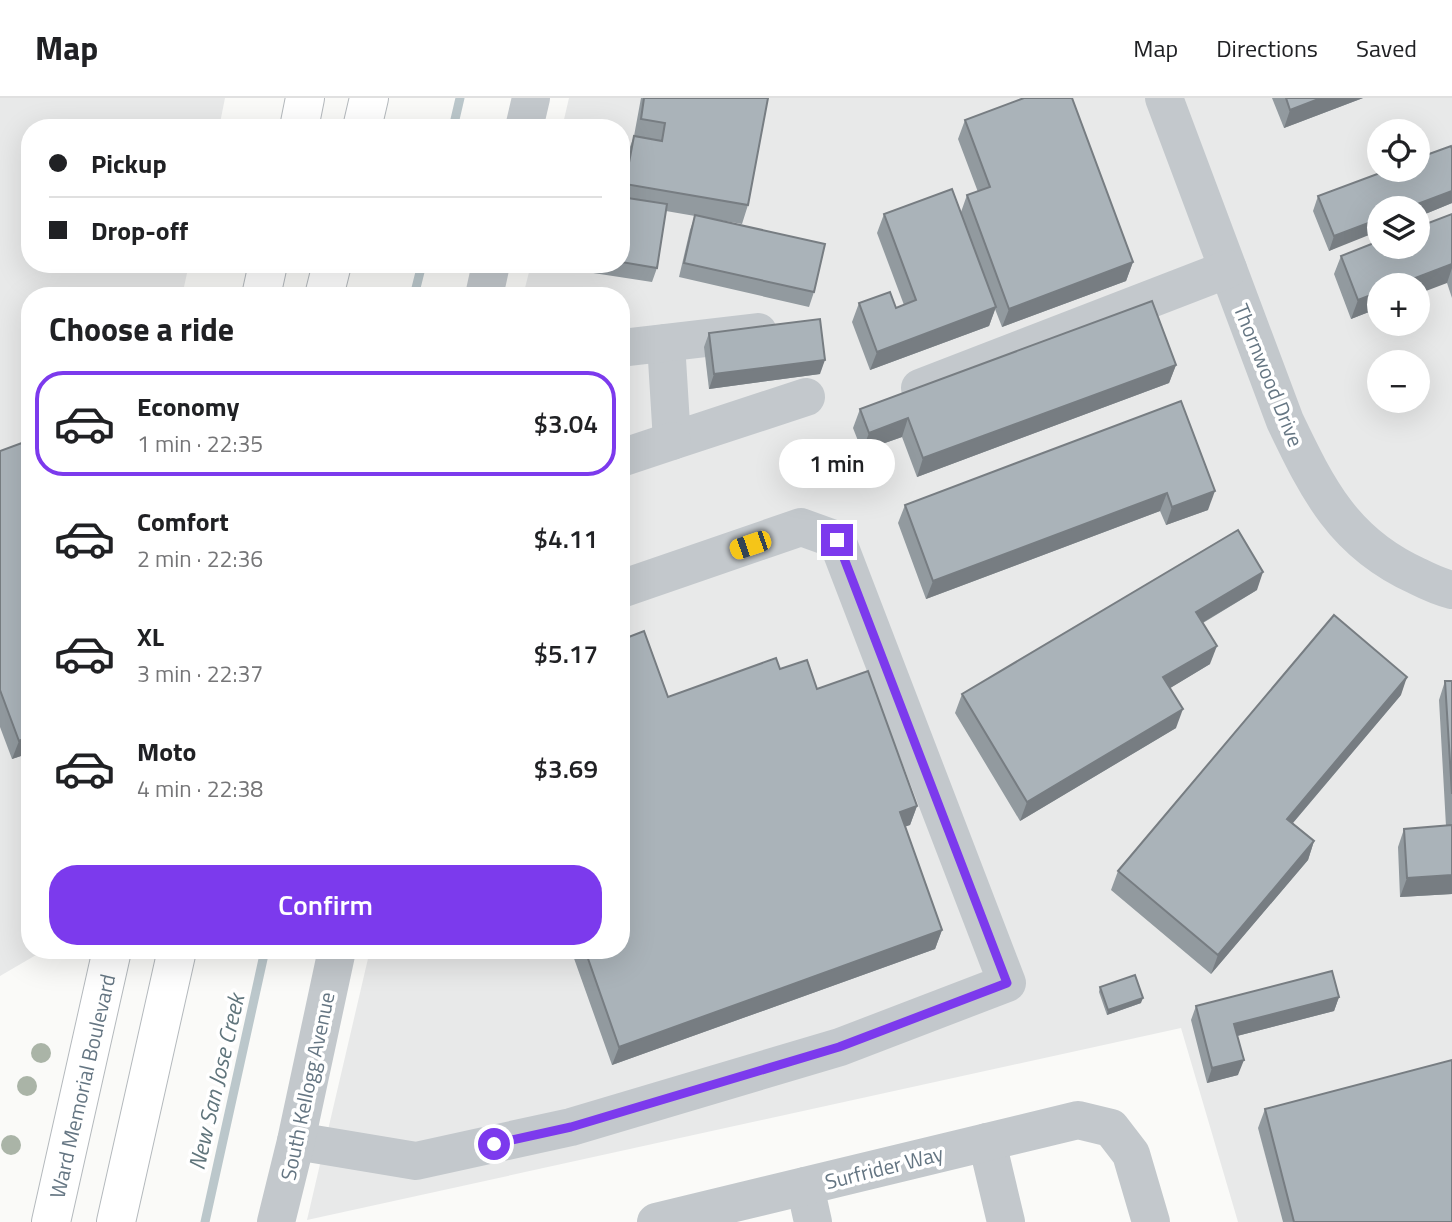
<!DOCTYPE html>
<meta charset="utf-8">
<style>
:root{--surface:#fff;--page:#f6f6f6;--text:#202124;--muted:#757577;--line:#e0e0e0;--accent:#7c3aed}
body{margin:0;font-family:"Titillium Web",sans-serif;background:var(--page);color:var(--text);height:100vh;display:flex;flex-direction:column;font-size:26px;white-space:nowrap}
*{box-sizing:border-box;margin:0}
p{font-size:23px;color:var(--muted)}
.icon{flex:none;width:38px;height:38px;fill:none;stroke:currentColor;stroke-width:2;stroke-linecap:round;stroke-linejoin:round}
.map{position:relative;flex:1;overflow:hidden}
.drawer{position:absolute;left:21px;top:189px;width:609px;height:672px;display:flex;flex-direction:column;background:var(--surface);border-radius:28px;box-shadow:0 7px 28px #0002}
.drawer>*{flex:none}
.top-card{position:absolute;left:21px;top:21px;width:609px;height:154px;border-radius:28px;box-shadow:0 7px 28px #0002;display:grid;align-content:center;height:154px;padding:0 28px;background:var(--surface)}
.tools{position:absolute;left:1367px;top:21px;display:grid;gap:14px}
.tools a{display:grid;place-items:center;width:63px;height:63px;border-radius:50%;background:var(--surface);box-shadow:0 7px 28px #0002;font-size:35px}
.end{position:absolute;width:32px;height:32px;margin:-16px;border:9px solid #7c3aed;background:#fff;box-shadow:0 0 0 4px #fff}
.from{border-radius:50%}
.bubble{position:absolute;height:49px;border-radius:24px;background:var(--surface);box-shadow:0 7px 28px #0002;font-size:23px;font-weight:600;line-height:49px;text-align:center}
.car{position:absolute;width:21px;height:42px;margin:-21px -10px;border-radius:9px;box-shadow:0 0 5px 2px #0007;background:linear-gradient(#f5c518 24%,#345 0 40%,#f5c518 0 76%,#345 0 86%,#f5c518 0)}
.top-card b{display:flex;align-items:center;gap:24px;height:66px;font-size:26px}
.top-card b+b{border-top:2px solid var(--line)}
.top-card i{width:18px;height:18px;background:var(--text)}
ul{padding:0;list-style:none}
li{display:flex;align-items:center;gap:21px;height:105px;margin:0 14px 10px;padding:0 14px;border:4px solid transparent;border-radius:28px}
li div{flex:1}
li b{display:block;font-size:26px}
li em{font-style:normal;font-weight:600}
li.active{border-color:var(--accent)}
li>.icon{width:63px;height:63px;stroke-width:1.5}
h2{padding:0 28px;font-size:32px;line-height:84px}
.button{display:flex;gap:14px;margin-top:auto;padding:14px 28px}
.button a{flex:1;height:80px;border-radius:28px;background:var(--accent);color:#fff;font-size:28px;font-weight:600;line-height:80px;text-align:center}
header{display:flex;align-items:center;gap:42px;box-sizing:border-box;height:98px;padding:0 35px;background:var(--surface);border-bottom:2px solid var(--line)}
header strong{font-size:33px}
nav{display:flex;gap:38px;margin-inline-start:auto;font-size:24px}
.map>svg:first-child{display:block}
.built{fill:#e8e9e9;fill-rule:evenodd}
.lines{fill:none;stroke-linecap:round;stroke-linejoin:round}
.stream{stroke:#bbc7cb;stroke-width:9}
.highway-casing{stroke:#b4b9bd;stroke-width:40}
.minor{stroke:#c3c8cc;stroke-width:38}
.highway{stroke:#fff;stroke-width:38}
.tree{fill:#aab4a7}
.wall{fill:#929a9f}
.shaded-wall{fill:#777d82}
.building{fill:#aab3b9;stroke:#777d82;stroke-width:2}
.route{stroke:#7c3aed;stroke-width:9}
.labels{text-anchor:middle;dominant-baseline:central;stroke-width:7;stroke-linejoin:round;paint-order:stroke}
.street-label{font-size:21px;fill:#657683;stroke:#fff}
.water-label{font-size:23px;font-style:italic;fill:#60757c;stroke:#fff}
</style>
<header>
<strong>Map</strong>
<nav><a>Map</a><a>Directions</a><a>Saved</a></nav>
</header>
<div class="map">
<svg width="1452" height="1124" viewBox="0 0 1452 1124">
<rect width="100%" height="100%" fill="#fafaf8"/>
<!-- built -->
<g class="built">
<polygon points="0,0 225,0 219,30 30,30 30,166 189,166 182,198 30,198 30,852 37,852 36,857 0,878"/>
<path d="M569,0H1452V1124H1238L1181,930L307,1122L370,852H621V198H523L531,166H621V30H562ZM1379,33H1418V72H1379ZM1379,110H1418V149H1379ZM1379,187H1418V226H1379ZM1379,264H1418V303H1379Z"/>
</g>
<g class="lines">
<!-- stream -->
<g class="stream">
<polyline points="453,30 460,0"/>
<polyline points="414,198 422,166"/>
<polyline points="205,1124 265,852"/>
</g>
<defs>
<g id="highway">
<polyline points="299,30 305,0"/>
<polyline points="362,30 369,0"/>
<polyline points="261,198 268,166"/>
<polyline points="324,198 332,166"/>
<polyline points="51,1124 112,852"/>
<polyline points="116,1124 177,852"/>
</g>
</defs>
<!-- highway casing -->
<use href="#highway" class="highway-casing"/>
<!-- minor -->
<g class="minor">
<path d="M1164,0L1285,323C1318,392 1344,445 1417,478C1429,484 1440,489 1452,492"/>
<polyline points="524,30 531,0"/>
<polyline points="484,198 491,166"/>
<polyline points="666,245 672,343 806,299"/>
<polyline points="621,250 758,234"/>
<polyline points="920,290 1228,171"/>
<polyline points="621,360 672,343"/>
<polyline points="296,1043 416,1063 571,1029 840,949 1007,885 837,442 801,429 621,491"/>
<polyline points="987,1044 1006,1124"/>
<polyline points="805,1088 813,1124"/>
<polyline points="276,1124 296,1043 337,852"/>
<polyline points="656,1124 1078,1022 1111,1030 1131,1056 1151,1124"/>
</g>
<!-- highway -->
<use href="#highway" class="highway"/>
</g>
<!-- trees -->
<g class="tree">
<circle cx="41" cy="955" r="10"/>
<circle cx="27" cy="988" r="10"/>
<circle cx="11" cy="1047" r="10"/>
</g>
<!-- wall -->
<g class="wall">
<polygon points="641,0 768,0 748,107 742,126 702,119 814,194 809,209 679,179 690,132 695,118 666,113 657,170 652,184 554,169 555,166 621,166 621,90 627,57 634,38"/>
<polygon points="1272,0 1363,0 1284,30"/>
<polygon points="965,22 1133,164 1126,183 1002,229 995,211 989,228 870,272 852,224 859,205 896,210 904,207 877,135 884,116 961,114 967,97 978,94 958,41"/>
<polygon points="1318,98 1452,105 1418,119 1418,110 1329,153 1313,113"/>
<polygon points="1452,116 1452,200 1447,185 1379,187 1379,210 1351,221 1334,176 1341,158"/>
<polygon points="709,235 820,276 709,291 704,249"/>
<polygon points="1176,267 1169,285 917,379 902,339 862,353 853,330 860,311"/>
<polygon points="1181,303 1208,412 1166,427 1160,413 926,501 898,425 905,407"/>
<polygon points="30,342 30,655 12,661 0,629 0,353"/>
<polygon points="1257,492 1203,525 1210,566 1170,590 1176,630 1020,723 955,615 962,596"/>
<polygon points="780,571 817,591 917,708 910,727 905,728 942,832 935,851 612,967 571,852 621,852 668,599"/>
<polygon points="1445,583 1452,583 1452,796 1400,799 1398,749 1404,731 1446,728 1439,602"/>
<polygon points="1401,597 1293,725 1314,743 1308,762 1211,876 1111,792 1118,773"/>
<polygon points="1100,889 1141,905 1107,917 1099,894"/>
<polygon points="1339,899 1334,913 1237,938 1238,977 1207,985 1191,922 1196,908"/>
<polygon points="1265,1011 1452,1124 1283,1124 1258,1030"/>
</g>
<!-- shaded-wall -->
<g class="shaded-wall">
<polygon points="1321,0 1363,0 1284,30 1290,12"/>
<polygon points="1452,93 1452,105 1418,119 1418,110 1407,110"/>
<polygon points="1379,121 1379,133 1329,153 1334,138"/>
<polygon points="1133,164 1126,183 1002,229 1009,211"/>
<polygon points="1452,166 1452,170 1447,185 1418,196 1418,187 1397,187"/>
<polygon points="1379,194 1379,210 1351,221 1358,202"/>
<polygon points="996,209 989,228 870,272 877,254"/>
<polygon points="825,262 820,276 709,291 714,276"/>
<polygon points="1176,267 1169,285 917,379 923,360"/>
<polygon points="908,320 902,339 862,353 869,335"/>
<polygon points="1215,393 1208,412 1166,427 1172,409"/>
<polygon points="1167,395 1160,413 926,501 933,483"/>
<polygon points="1263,474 1257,492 1190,532 1196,514"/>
<polygon points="1217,548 1210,566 1157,598 1163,579"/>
<polygon points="1407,579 1401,597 1280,740 1287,721"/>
<polygon points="1183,611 1176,630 1020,723 1027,704"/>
<polygon points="30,638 30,655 12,661 19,643"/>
<polygon points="917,708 910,727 893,733 900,714"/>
<polygon points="1314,743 1308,762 1211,876 1218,857"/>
<polygon points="1452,777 1452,796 1400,799 1407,780"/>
<polygon points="942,832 935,851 612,967 619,949"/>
<polygon points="1339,899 1334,913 1229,940 1234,926"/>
<polygon points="1143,900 1141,905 1107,917 1108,912"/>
<polygon points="1244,962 1238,977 1207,985 1212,970"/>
</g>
<!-- building -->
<g class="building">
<polygon points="644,0 768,0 748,107 625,86 634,38 662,43 665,25 641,21"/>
<polygon points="1024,0 1072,0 1133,164 1009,211 967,97 990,89 965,22"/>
<polygon points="1286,0 1321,0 1290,12"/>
<polygon points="1451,48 1452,51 1452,93 1407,110 1379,110 1379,121 1334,138 1318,98 1388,72 1418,72 1418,60"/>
<polygon points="952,91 996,209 877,254 859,205 890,194 896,210 916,202 884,116"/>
<polygon points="621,99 667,106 657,170 621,164"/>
<polygon points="1452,116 1452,166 1397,187 1379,187 1379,194 1358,202 1341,158 1379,143 1379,149 1418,149 1418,129"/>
<polygon points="695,117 825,146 814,194 684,165"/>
<polygon points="1152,203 1176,267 923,360 908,320 869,335 860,311"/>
<polygon points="820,221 825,262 714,276 709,235"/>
<polygon points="1181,303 1215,393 1172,409 1167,395 933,483 905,407"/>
<polygon points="30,342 30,638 19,643 0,592 0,353"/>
<polygon points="1238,432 1263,474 1196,514 1217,548 1163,579 1183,611 1027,704 962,596"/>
<polygon points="1334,517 1407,579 1287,721 1314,743 1218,857 1118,773"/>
<polygon points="644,533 668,599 776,560 780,571 807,562 817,591 868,573 917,708 900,714 942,832 619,949 585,852 621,852 621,542"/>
<polygon points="1445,583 1452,583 1452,696"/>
<polygon points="1452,727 1452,777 1407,780 1404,731"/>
<polygon points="1332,873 1339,899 1234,926 1244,962 1212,970 1196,908"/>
<polygon points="1135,877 1143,900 1108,912 1100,889"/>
<polygon points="1452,962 1452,1124 1294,1124 1265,1011"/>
</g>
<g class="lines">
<!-- route -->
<polyline class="route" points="494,1046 571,1029 839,949 1007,885 837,442"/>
</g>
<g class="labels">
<!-- street labels -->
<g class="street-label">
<text transform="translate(1269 277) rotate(68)">Thornwood Drive</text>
<text transform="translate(82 988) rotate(-77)">Ward Memorial Boulevard</text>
<text transform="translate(307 988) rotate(-78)">South Kellogg Avenue</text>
<text transform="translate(884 1069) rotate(-14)">Surfrider Way</text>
</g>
<!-- water labels -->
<g class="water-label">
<text transform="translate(216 984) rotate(-77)">New San Jose Creek</text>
</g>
</g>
</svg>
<div class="tools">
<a><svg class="icon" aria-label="locate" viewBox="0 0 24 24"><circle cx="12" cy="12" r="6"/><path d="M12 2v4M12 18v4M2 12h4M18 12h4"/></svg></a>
<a><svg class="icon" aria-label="layers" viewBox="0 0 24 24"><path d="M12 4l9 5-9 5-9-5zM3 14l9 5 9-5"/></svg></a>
<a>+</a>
<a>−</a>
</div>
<i class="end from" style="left:494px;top:1046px"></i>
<i class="end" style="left:837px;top:442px"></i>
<div class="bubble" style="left:779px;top:341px;width:116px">1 min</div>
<i class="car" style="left:750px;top:447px;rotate:251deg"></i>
<div class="top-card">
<b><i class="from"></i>Pickup</b>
<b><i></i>Drop-off</b>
</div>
<section class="drawer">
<h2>Choose a ride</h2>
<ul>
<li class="active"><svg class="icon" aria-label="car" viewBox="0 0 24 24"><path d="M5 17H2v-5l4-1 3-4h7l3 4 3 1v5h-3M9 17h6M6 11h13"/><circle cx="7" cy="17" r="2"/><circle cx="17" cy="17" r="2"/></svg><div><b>Economy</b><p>1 min · 22:35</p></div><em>$3.04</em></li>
<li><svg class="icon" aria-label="car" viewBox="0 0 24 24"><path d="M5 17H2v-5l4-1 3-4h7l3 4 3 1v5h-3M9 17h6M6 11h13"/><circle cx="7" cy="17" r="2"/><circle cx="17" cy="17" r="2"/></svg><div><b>Comfort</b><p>2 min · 22:36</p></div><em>$4.11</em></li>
<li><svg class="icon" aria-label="car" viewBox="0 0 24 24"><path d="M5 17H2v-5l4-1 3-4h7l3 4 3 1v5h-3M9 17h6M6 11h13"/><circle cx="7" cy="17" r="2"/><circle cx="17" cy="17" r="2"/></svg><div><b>XL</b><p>3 min · 22:37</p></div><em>$5.17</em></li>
<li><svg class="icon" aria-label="car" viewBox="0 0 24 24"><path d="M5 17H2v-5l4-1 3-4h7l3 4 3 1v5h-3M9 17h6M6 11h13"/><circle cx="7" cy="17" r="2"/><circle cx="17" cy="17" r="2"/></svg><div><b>Moto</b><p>4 min · 22:38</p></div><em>$3.69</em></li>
</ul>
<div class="button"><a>Confirm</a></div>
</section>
</div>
